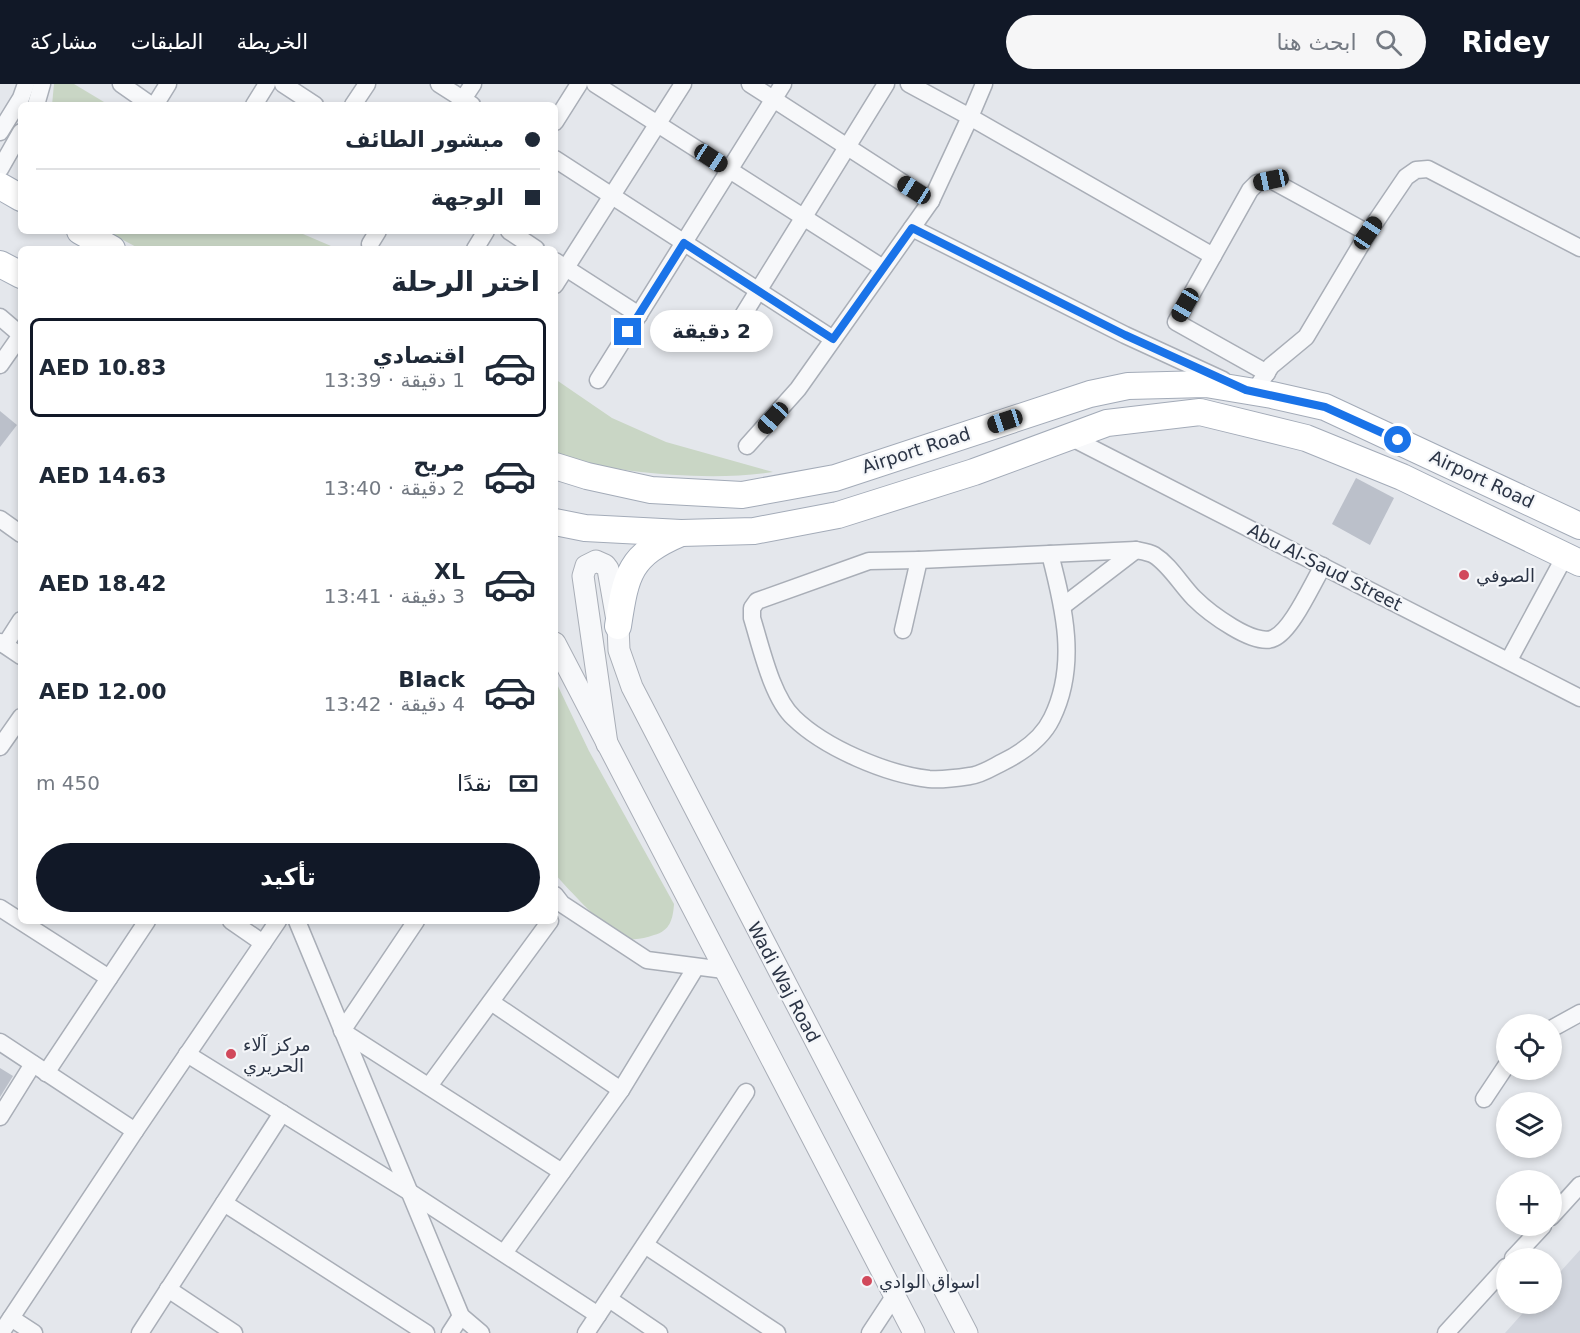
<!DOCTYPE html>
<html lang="ar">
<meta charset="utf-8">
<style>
:root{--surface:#fff;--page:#f6f6f7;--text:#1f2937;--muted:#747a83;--line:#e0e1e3;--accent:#111827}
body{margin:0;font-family:"DejaVu Sans","Noto Sans Arabic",sans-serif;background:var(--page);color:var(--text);direction:rtl;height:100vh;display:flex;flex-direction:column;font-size:22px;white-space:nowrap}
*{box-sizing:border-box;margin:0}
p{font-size:20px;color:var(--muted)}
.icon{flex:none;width:33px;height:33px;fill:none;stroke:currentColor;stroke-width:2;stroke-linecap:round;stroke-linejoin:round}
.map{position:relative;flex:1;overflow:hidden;direction:ltr}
.side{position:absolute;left:18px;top:162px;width:540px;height:678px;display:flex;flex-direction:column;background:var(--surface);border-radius:9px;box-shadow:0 3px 9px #0003;direction:rtl}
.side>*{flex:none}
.top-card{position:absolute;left:18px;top:18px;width:540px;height:132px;border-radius:9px;box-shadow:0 3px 9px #0003;direction:rtl;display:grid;align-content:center;height:132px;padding:0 18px;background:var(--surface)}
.fabs{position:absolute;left:1496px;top:930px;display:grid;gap:12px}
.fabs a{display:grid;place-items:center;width:66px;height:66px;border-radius:50%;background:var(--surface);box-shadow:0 3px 9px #0003;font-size:30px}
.end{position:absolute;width:27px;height:27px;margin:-14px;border:8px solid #1a73e8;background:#fff;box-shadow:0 0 0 3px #fff}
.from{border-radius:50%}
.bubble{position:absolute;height:42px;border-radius:21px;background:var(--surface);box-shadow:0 3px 9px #0003;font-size:20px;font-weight:800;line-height:42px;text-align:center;direction:rtl}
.car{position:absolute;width:18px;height:36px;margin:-18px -9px;border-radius:8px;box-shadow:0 0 4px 2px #0007;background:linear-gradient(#222 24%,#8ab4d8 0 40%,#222 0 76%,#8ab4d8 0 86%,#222 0)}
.top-card b{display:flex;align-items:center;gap:21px;height:57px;font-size:22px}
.top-card b+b{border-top:2px solid var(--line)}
.top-card i{width:15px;height:15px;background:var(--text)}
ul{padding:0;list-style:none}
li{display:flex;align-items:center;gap:18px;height:99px;margin:0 12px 9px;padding:0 6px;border:3px solid transparent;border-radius:9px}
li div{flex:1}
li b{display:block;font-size:22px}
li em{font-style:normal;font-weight:800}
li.selected{border-color:var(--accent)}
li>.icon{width:54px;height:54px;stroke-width:1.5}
h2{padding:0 18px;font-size:27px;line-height:72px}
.pay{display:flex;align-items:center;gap:15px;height:66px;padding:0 18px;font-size:22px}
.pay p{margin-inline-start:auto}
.primary-button{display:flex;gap:12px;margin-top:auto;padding:12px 18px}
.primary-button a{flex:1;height:69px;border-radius:36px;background:var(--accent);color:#fff;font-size:24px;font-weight:800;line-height:69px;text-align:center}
header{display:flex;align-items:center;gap:36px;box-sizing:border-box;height:84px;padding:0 30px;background:var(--accent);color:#fff}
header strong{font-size:28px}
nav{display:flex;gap:33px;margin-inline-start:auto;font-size:21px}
.search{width:420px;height:54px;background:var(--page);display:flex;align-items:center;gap:15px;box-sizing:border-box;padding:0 21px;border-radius:33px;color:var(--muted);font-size:22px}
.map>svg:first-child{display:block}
.built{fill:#d2d6de}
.green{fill:#c9d6c5}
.building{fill:#bbc0ca}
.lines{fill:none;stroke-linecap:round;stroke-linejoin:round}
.minor-casing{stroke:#a9aeb7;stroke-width:19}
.tertiary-casing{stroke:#a9aeb7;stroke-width:23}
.primary-casing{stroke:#a3abb8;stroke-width:28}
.minor{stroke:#f7f8fa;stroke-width:16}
.tertiary{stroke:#f7f8fa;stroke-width:21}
.primary{stroke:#fff;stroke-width:26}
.route{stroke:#1a73e8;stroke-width:8}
.poi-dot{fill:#d1495b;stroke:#f4f6f9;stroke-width:2}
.labels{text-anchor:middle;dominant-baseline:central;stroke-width:4.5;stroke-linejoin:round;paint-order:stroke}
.street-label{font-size:18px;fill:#2b3445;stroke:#f4f6f9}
.poi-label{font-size:18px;fill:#2b3445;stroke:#f4f6f9;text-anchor:start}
</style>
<header>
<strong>Ridey</strong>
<div class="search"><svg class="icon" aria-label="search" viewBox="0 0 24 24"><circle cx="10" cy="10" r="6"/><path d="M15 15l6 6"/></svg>ابحث هنا</div>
<nav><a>الخريطة</a><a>الطبقات</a><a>مشاركة</a></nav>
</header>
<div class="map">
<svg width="1580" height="1249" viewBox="0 0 1580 1249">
<rect width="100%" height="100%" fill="#e4e7ec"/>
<!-- built -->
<polygon class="built" points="1580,1166 1580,1249 1505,1249 1531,1220 1551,1220 1551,1198"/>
<!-- green -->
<g class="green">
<polygon points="54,0 74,0 109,21 52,21"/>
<polygon points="116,147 296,147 338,165 140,165 112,150"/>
<path d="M555,295L612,334L666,358L773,388C709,398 618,389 555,372Z"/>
<path d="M555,596L589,667L674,820C673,835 670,847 654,851C642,855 634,857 622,853C608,848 566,803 555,790Z"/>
</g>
<!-- building -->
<g class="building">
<polygon points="0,327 17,341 0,363"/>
<polygon points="1356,394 1394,414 1370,461 1332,440"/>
<polygon points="0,984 13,992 0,1013"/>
</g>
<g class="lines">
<defs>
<g id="minor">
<polyline points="121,0 151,21"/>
<polyline points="283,0 315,21"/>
<polyline points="439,0 472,21"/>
<polyline points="595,0 883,184"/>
<polyline points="750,0 931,117"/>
<polyline points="909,0 970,33 984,0"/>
<polyline points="36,21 42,0"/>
<polyline points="155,21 168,0"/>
<polyline points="254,21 267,0"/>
<polyline points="353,21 367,0"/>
<polyline points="459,21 473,0"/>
<polyline points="555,38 579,0"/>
<polyline points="0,48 21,14 26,0"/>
<polyline points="555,75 833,255"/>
<polyline points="0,85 21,48"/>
<polyline points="912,144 1125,251 1223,296"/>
<polyline points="509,147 536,165"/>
<polyline points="370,160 378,147"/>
<polyline points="475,165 486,147"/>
<polyline points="555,177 639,231"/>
<polyline points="555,201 683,0"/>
<polyline points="0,233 21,251"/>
<polyline points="737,241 886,0"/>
<polyline points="0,281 21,251"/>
<polyline points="1267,289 1176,238 1250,106 1257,99 1271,96 1368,149"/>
<polyline points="598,296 783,0"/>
<polyline points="1254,308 1271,282 1306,253 1368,149 1406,93 1416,86 1428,85 1580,164"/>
<polyline points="1070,353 1580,614"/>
<polyline points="747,362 798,305 931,117 970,33 1213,172"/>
<polyline points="0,435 21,450"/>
<path d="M919,476L869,477L757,517L752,524V534C761,563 772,614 794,634C825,664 886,690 929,695C941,696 957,694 970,692C981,691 993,683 1003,678C1023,668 1042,655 1052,634C1078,581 1064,524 1050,470"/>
<polyline points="1063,522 1136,466"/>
<path d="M903,546L919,476L1136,466C1141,467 1149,468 1154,471C1170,481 1181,501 1194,514C1208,528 1255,564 1274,554C1292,546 1312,500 1323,482"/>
<polyline points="0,558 21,572"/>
<polyline points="5,561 21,536"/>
<polyline points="1509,576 1565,472"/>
<polyline points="0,663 21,633"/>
<polyline points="555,811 562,820 647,876 724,886"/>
<polyline points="0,824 109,894"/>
<polyline points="231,837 263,859"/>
<polyline points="297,837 461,1232 481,1249"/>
<polyline points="416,837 342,947 562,1088"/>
<polyline points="491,918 621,1006"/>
<polyline points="1551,945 1580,929"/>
<polyline points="0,958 135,1047"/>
<polyline points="187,970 411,1109 598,1231"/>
<polyline points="46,989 147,837"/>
<polyline points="429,1002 550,837"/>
<polyline points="1484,1015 1506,982"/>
<polyline points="0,1033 33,980"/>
<polyline points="224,1119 426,1249"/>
<polyline points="1551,1133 1580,1101"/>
<polyline points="645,1161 777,1249"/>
<polyline points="504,1169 621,1006 696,883"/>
<polyline points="1513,1174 1543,1142"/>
<polyline points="168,1205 234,1249"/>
<polyline points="609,1215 659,1249"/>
<polyline points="11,1234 34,1249"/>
<polyline points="1,1249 135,1047 278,837"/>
<polyline points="140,1249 282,1029"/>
<polyline points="450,1249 461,1232"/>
<polyline points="586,1249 746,1008"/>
<polyline points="870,1249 895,1211"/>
<polyline points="1446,1249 1506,1183"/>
</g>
<g id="tertiary">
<polyline points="555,559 914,1249"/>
<polyline points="607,660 583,492 586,482 596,477 605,481 608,485 618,542 619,566 632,603 967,1249"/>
</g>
<g id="primary">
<polyline points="0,102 21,114"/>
<polyline points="80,147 112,165"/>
<polyline points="0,180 21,191"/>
<polyline points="555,382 587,392 651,406 742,411 835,394 1090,310 1128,302 1206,300 1272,311 1325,323 1580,442"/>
<polyline points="555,438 585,444 681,449 754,447 838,431 974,388 1107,339 1200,328 1306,354 1402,393 1580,479"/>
<path d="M618,542C626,490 629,471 681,449"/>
</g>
</defs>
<!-- minor casing -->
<use href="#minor" class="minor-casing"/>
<!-- tertiary casing -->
<use href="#tertiary" class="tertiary-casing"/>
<!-- primary casing -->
<use href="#primary" class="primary-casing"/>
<!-- minor -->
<use href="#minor" class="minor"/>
<!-- tertiary -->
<use href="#tertiary" class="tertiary"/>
<!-- primary -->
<use href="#primary" class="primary"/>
</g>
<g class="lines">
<!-- route -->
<polyline class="route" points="628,248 684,159 833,255 912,144 1125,251 1246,306 1325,323 1398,356"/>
</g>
<!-- markers -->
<g class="poi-dot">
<circle cx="1464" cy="491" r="6"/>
<circle cx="231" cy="970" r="6"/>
<circle cx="867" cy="1197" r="6"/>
</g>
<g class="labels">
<!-- street labels -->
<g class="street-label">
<text transform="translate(916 366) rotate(-18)">Airport Road</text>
<text transform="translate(1482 395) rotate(25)">Airport Road</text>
<text transform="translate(1325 483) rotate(27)">Abu Al-Saud Street</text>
<text transform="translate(784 898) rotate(62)">Wadi Waj Road</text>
</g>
<!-- poi labels -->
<g class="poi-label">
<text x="1476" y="491">الصوفي</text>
<text x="243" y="960">مركز آلاء<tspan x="243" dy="21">الحريري</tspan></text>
<text x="879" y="1197">اسواق الوادي</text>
</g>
</g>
</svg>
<div class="fabs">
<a><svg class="icon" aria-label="locate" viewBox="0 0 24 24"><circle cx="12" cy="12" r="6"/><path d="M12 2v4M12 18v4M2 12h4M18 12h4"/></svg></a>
<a><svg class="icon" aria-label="layers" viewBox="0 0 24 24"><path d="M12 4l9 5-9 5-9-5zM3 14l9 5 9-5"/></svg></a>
<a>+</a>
<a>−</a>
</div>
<i class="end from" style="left:1398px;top:356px"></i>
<i class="end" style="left:628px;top:248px"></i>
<div class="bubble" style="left:650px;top:226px;width:123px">2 دقيقة</div>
<i class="car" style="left:711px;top:74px;rotate:123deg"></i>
<i class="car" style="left:1271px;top:96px;rotate:258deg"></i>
<i class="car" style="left:914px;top:106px;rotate:302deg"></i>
<i class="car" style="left:1368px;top:149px;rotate:34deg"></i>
<i class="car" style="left:1185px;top:221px;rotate:210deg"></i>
<i class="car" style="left:773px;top:334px;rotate:222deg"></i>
<i class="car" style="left:1005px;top:337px;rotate:252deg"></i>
<div class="top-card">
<b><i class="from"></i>مبشور الطائف</b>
<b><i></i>الوجهة</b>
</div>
<section class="side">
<h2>اختر الرحلة</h2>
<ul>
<li class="selected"><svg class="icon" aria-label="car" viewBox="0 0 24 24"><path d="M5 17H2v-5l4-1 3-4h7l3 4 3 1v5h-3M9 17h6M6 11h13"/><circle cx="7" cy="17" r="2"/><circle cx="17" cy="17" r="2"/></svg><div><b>اقتصادي</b><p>1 دقيقة · 13:39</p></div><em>AED 10.83</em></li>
<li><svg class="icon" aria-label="car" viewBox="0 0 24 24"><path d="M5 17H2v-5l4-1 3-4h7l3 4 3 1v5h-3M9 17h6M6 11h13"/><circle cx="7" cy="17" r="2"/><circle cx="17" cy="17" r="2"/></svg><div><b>مريح</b><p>2 دقيقة · 13:40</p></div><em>AED 14.63</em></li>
<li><svg class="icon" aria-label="car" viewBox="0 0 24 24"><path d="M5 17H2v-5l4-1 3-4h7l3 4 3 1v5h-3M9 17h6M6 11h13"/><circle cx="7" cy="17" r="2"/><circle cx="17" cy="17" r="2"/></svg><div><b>XL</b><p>3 دقيقة · 13:41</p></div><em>AED 18.42</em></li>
<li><svg class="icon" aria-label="car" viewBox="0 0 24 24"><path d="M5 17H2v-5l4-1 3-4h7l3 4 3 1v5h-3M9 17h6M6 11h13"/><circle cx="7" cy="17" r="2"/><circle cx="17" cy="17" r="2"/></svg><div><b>Black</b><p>4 دقيقة · 13:42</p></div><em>AED 12.00</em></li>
</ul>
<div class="pay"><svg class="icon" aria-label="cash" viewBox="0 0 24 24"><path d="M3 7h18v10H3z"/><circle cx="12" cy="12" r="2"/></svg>نقدًا<p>450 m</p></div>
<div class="primary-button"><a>تأكيد</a></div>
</section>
</div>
